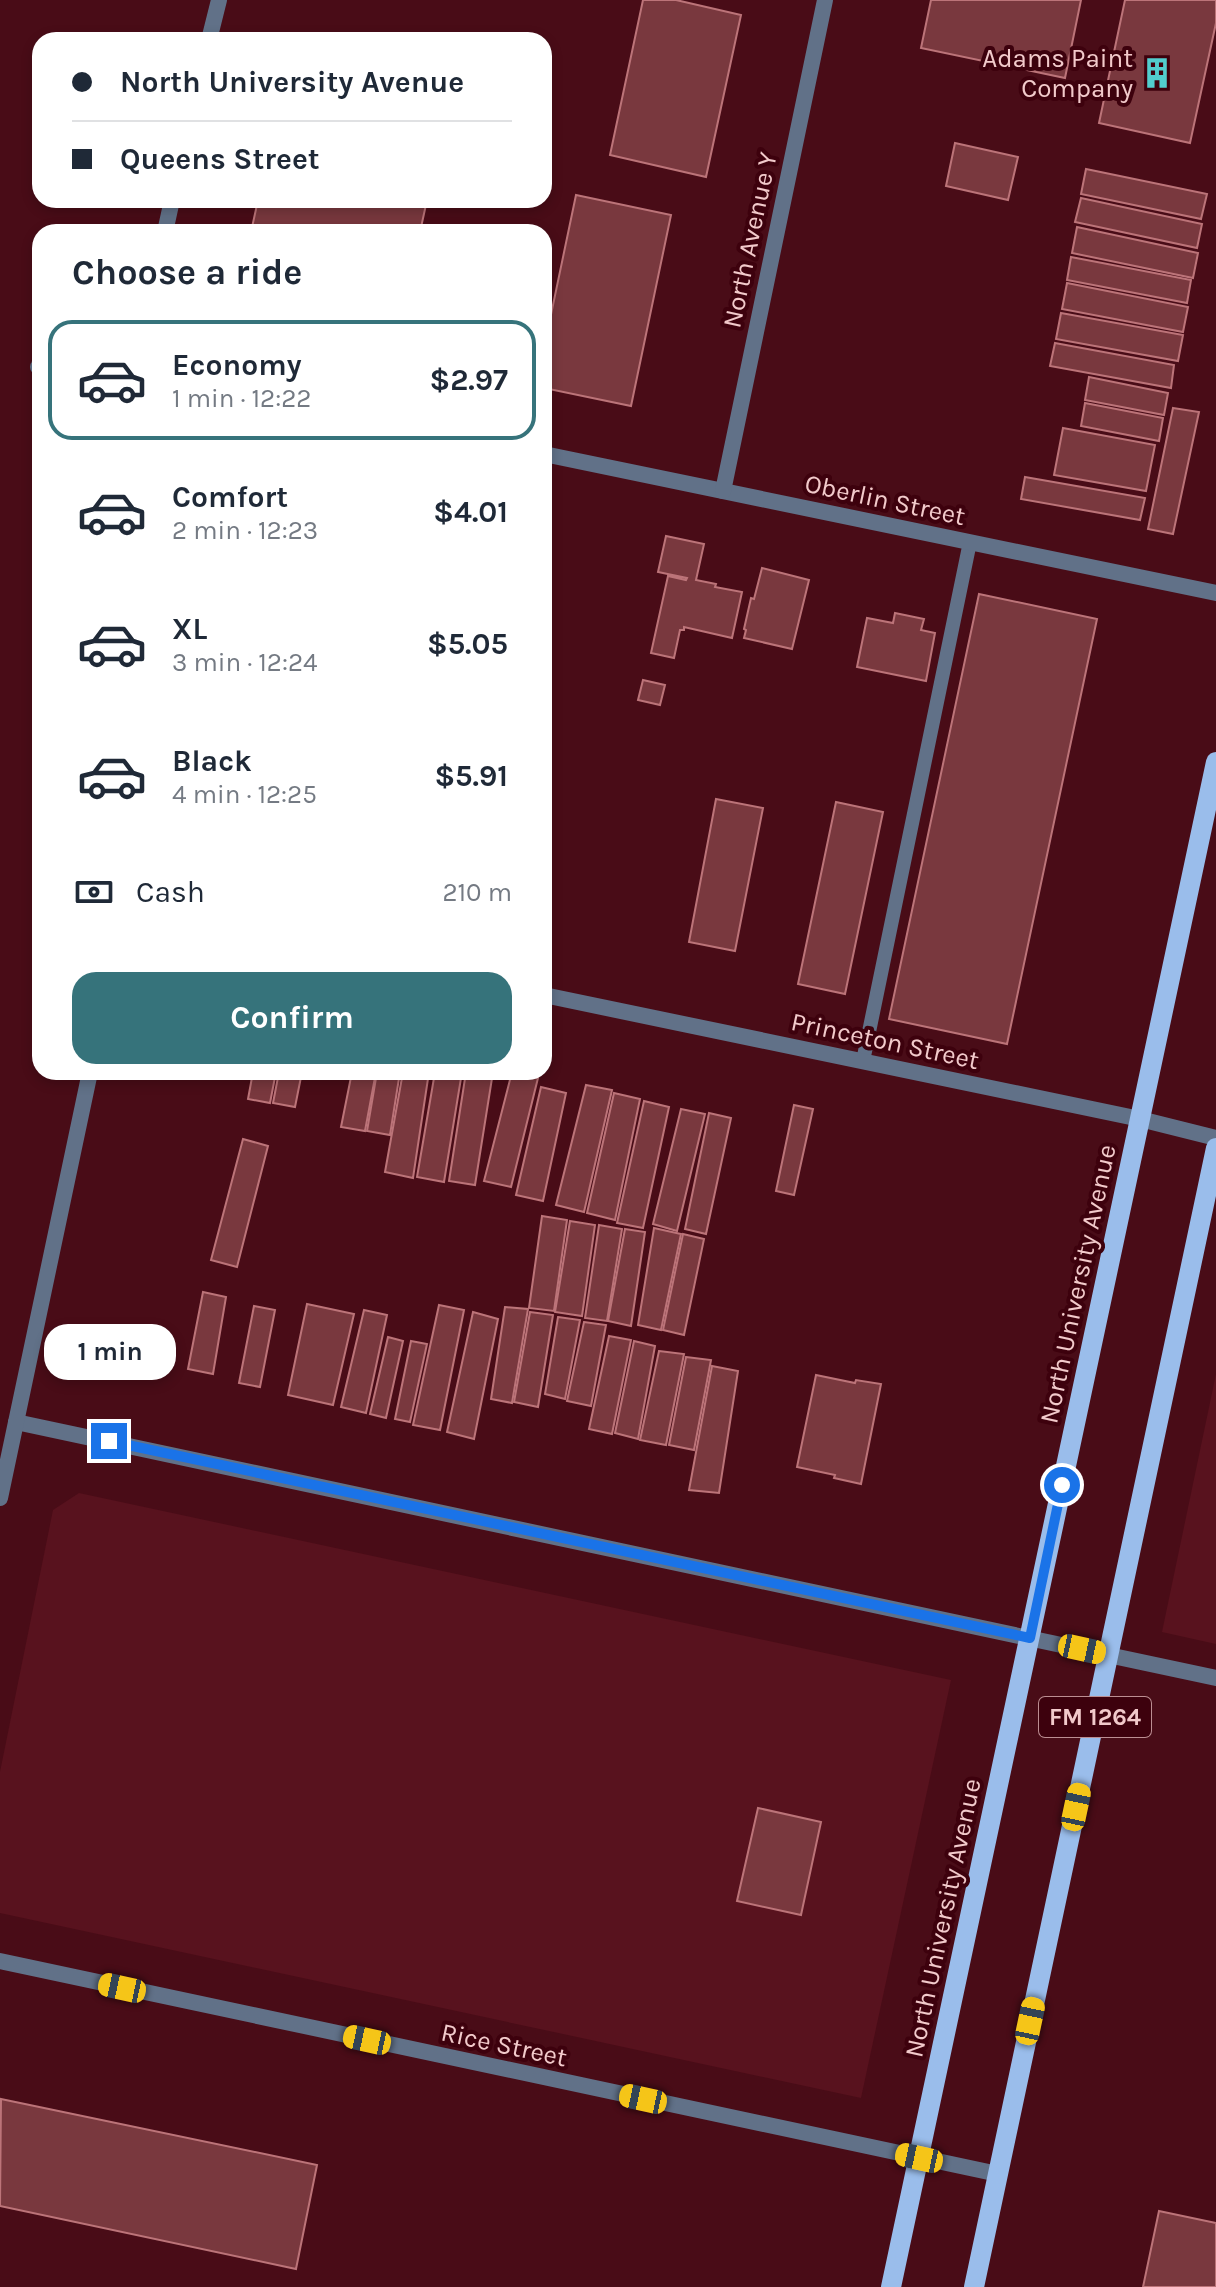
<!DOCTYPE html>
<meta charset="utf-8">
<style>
:root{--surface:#fff;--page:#f6f6f7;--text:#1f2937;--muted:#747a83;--line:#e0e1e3;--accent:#36737b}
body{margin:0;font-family:Karla,sans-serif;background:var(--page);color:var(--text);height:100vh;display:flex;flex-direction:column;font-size:30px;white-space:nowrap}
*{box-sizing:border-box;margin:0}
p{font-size:26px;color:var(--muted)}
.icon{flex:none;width:44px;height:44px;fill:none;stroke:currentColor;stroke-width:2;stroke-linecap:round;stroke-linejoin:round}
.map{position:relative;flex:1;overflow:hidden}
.panel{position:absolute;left:32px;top:224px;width:520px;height:856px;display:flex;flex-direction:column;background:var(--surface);border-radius:24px;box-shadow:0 4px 12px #0003}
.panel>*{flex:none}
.guide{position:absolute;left:32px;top:32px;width:520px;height:176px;border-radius:24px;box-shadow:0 4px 12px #0003;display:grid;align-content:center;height:176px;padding:0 40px;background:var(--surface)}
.end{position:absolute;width:36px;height:36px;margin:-18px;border:10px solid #1a73e8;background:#fff;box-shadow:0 0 0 4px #fff}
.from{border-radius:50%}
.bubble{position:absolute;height:56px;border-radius:24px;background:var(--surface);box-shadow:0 4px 12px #0003;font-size:26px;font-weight:700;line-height:56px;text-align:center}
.car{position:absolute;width:24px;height:48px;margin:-24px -12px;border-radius:10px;box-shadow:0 0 6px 2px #0007;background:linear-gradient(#f5c518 24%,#345 0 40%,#f5c518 0 76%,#345 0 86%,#f5c518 0)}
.guide b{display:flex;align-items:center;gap:28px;height:76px;font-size:30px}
.guide b+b{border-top:2px solid var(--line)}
.guide i{width:20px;height:20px;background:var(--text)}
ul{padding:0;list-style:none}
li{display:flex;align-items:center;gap:24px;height:120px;margin:0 16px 12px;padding:0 24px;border:4px solid transparent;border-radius:24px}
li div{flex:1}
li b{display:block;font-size:30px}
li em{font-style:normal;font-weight:700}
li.active{border-color:var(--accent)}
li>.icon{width:72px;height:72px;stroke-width:1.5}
h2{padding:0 40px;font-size:36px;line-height:96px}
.pay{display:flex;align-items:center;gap:20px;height:88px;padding:0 40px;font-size:30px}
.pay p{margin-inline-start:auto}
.cta{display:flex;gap:16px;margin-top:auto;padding:16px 40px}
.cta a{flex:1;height:92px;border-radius:24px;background:var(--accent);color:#fff;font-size:32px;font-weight:700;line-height:92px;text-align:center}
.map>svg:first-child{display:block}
.built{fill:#58121e}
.building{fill:#79383e;stroke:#bc7479;stroke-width:2}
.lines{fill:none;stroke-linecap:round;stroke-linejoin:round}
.service{stroke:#617188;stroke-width:14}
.minor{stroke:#617188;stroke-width:16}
.primary{stroke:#9abdeb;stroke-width:20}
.route{stroke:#1a73e8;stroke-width:10}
.labels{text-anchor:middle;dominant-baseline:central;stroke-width:8;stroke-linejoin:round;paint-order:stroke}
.shield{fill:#3d010d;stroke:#bc8e92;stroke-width:2}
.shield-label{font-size:24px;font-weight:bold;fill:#f2cacb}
.poi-label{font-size:26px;fill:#f2cacb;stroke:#3d010d;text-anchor:end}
.street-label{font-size:26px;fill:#f2cacb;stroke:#3d010d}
</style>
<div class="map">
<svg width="1216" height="2287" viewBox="0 0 1216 2287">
<rect width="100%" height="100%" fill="#490c17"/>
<!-- built -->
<g class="built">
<polygon points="1216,1374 1216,1644 1162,1632"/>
<polygon points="79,1493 951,1680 861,2098 0,1913 0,1772 53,1510"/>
</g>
<!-- building -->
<g class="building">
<polygon points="643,0 676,0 741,15 706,177 610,155"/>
<polygon points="931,0 1081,0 1065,78 921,48"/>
<polygon points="1125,0 1216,0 1216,23 1190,143 1099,123"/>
<polygon points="955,143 1018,157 1008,200 946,186"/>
<polygon points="1086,169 1207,194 1201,219 1081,194"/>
<polygon points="576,195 671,215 631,406 544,388 544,348"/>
<polygon points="1081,198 1202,224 1197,248 1075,222"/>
<polygon points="258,200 427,200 420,232 251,232"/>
<polygon points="1077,227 1198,253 1193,278 1072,253"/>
<polygon points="1071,257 1191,280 1187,303 1067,280"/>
<polygon points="1067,283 1188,307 1183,332 1062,309"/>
<polygon points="1061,313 1183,335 1178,361 1056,339"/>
<polygon points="1055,343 1174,365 1171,388 1050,366"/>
<polygon points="1089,377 1168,393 1164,415 1085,400"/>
<polygon points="1085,403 1163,418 1159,441 1081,426"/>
<polygon points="1173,408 1199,412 1173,534 1148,529"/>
<polygon points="1063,428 1155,445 1146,491 1054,475"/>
<polygon points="1025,477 1145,498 1140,520 1021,499"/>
<polygon points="666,536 704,544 696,580 716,584 715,587 742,592 732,638 684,627 684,630 680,630 674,658 651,653 668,576 686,580 687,578 658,572"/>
<polygon points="762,568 809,580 792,649 744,638 746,630 744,629 751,598 754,599"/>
<polygon points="979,594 1097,619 1007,1044 889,1019"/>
<polygon points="895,613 924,619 921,630 935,633 926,681 857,667 867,618 893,623"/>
<polygon points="643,680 665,685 660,705 638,700"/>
<polygon points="716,799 763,808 735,951 689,942"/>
<polygon points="836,802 883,812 845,994 798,984"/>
<polygon points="253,1072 276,1072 270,1103 248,1099"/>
<polygon points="279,1072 302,1072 295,1107 273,1103"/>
<polygon points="352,1072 376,1072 365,1131 341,1127"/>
<polygon points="377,1072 400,1072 390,1135 367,1131"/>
<polygon points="403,1072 429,1072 413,1178 385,1172"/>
<polygon points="435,1072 462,1072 444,1182 417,1177"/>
<polygon points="466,1072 493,1072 475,1185 449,1181"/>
<polygon points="512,1072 538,1078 511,1187 484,1181"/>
<polygon points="586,1085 612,1090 584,1212 556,1205"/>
<polygon points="541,1087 566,1093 543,1201 516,1195"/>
<polygon points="614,1093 640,1099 615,1220 587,1213"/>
<polygon points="644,1101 669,1107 643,1228 617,1223"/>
<polygon points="794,1105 813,1109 794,1195 776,1191"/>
<polygon points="681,1109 705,1114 677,1231 653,1224"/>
<polygon points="709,1113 731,1118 706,1234 685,1229"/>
<polygon points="243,1139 268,1146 237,1267 211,1260"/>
<polygon points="542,1216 567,1220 554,1311 529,1308"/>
<polygon points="570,1221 595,1225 582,1316 555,1312"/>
<polygon points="599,1225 622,1229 607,1321 585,1318"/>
<polygon points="654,1228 681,1234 661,1330 638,1325"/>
<polygon points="625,1229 645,1232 631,1326 608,1321"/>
<polygon points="683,1234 704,1239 684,1335 663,1330"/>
<polygon points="203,1292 226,1297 213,1374 188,1369"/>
<polygon points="307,1304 354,1314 333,1405 288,1395"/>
<polygon points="439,1305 464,1310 440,1430 413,1425"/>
<polygon points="254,1306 275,1310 260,1387 239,1383"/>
<polygon points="505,1307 528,1309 512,1403 491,1399"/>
<polygon points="364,1310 387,1315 366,1413 341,1407"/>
<polygon points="473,1312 498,1319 474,1439 447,1432"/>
<polygon points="530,1312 553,1315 538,1407 514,1402"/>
<polygon points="558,1317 580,1320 565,1399 545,1394"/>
<polygon points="584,1322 606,1325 591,1406 567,1401"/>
<polygon points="609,1336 631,1340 612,1434 589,1429"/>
<polygon points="388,1337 403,1341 386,1418 370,1414"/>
<polygon points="411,1341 427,1344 410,1422 395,1419"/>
<polygon points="634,1341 655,1346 638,1439 615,1433"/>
<polygon points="659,1351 684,1354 666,1445 640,1440"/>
<polygon points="686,1357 711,1360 694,1450 669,1445"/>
<polygon points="712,1366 738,1371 719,1493 689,1490"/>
<polygon points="816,1375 855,1383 856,1380 881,1384 861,1484 834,1478 835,1475 797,1467"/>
<polygon points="758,1808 821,1822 801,1915 737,1901"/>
<polygon points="1,2099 317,2165 296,2269 0,2206"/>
<polygon points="1159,2211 1216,2223 1216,2287 1143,2287"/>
</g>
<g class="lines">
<!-- service -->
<polyline class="service" points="863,1061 970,542"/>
<!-- minor -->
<g class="minor">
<polyline points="209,40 219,0"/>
<polyline points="165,232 172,200"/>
<polyline points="38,367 40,367"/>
<polyline points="544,454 1216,593"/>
<polyline points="723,491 825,0"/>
<polyline points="544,995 1140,1119 1216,1138"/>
<polyline points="16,1422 1216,1678"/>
<polyline points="0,1498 90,1072"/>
<polyline points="0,1961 998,2174"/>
</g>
<!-- primary -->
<g class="primary">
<polyline points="891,2287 1216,762"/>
<polyline points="974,2287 1216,1148"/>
</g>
</g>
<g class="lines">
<!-- route -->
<polyline class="route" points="109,1441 1030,1638 1062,1485"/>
</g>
<!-- icons -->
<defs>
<symbol id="building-bare" viewBox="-9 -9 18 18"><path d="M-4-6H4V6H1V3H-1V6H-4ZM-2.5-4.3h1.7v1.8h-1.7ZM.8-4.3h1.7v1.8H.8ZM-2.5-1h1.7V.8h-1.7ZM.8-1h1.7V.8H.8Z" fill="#52cdce" stroke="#3d010d" stroke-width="2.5" paint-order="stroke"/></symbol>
</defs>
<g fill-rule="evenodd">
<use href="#building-bare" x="1135" y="51" width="44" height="44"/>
</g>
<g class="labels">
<!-- shield labels -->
<rect class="shield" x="1039" y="1697" width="112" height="40" rx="6"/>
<g class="shield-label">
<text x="1095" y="1717">FM 1264</text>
</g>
<!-- poi labels -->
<g class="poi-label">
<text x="1133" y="58">Adams Paint<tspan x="1133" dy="30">Company</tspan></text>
</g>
<!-- street labels -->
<g class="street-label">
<text transform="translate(750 240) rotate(-78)">North Avenue Y</text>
<text transform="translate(885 500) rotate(12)">Oberlin Street</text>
<text transform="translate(885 1041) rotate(12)">Princeton Street</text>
<text transform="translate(1078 1284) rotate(-78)">North University Avenue</text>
<text transform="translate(943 1918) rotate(-78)">North University Avenue</text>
<text transform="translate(504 2045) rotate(12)">Rice Street</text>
</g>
</g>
</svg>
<i class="end from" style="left:1062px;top:1485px"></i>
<i class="end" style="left:109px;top:1441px"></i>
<div class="bubble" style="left:44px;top:1324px;width:132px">1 min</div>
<i class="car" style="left:1082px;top:1649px;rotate:102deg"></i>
<i class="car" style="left:1076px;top:1807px;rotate:12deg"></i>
<i class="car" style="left:122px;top:1988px;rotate:282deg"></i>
<i class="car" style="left:1030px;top:2021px;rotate:12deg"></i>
<i class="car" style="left:367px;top:2040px;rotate:282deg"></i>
<i class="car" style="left:643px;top:2099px;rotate:282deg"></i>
<i class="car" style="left:919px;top:2158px;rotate:282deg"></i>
<div class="guide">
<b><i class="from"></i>North University Avenue</b>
<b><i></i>Queens Street</b>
</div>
<section class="panel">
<h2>Choose a ride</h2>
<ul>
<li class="active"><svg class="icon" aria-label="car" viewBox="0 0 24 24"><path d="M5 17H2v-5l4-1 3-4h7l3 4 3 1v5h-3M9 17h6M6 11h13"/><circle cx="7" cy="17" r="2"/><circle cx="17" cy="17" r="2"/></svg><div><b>Economy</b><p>1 min · 12:22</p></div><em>$2.97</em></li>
<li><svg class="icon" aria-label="car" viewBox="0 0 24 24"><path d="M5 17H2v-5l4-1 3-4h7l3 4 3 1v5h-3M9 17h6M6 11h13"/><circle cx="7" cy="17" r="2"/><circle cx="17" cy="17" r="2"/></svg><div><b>Comfort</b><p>2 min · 12:23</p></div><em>$4.01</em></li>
<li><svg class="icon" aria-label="car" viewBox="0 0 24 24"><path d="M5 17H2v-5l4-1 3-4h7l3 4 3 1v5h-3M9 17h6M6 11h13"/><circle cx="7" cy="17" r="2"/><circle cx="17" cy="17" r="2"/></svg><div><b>XL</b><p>3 min · 12:24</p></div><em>$5.05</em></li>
<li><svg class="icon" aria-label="car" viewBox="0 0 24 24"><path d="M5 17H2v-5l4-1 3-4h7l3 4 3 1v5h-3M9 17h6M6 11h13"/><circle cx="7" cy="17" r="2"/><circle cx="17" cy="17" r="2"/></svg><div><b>Black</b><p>4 min · 12:25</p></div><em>$5.91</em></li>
</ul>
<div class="pay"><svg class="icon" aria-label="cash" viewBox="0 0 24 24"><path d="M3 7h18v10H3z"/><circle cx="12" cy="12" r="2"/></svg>Cash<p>210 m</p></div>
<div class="cta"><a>Confirm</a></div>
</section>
</div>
